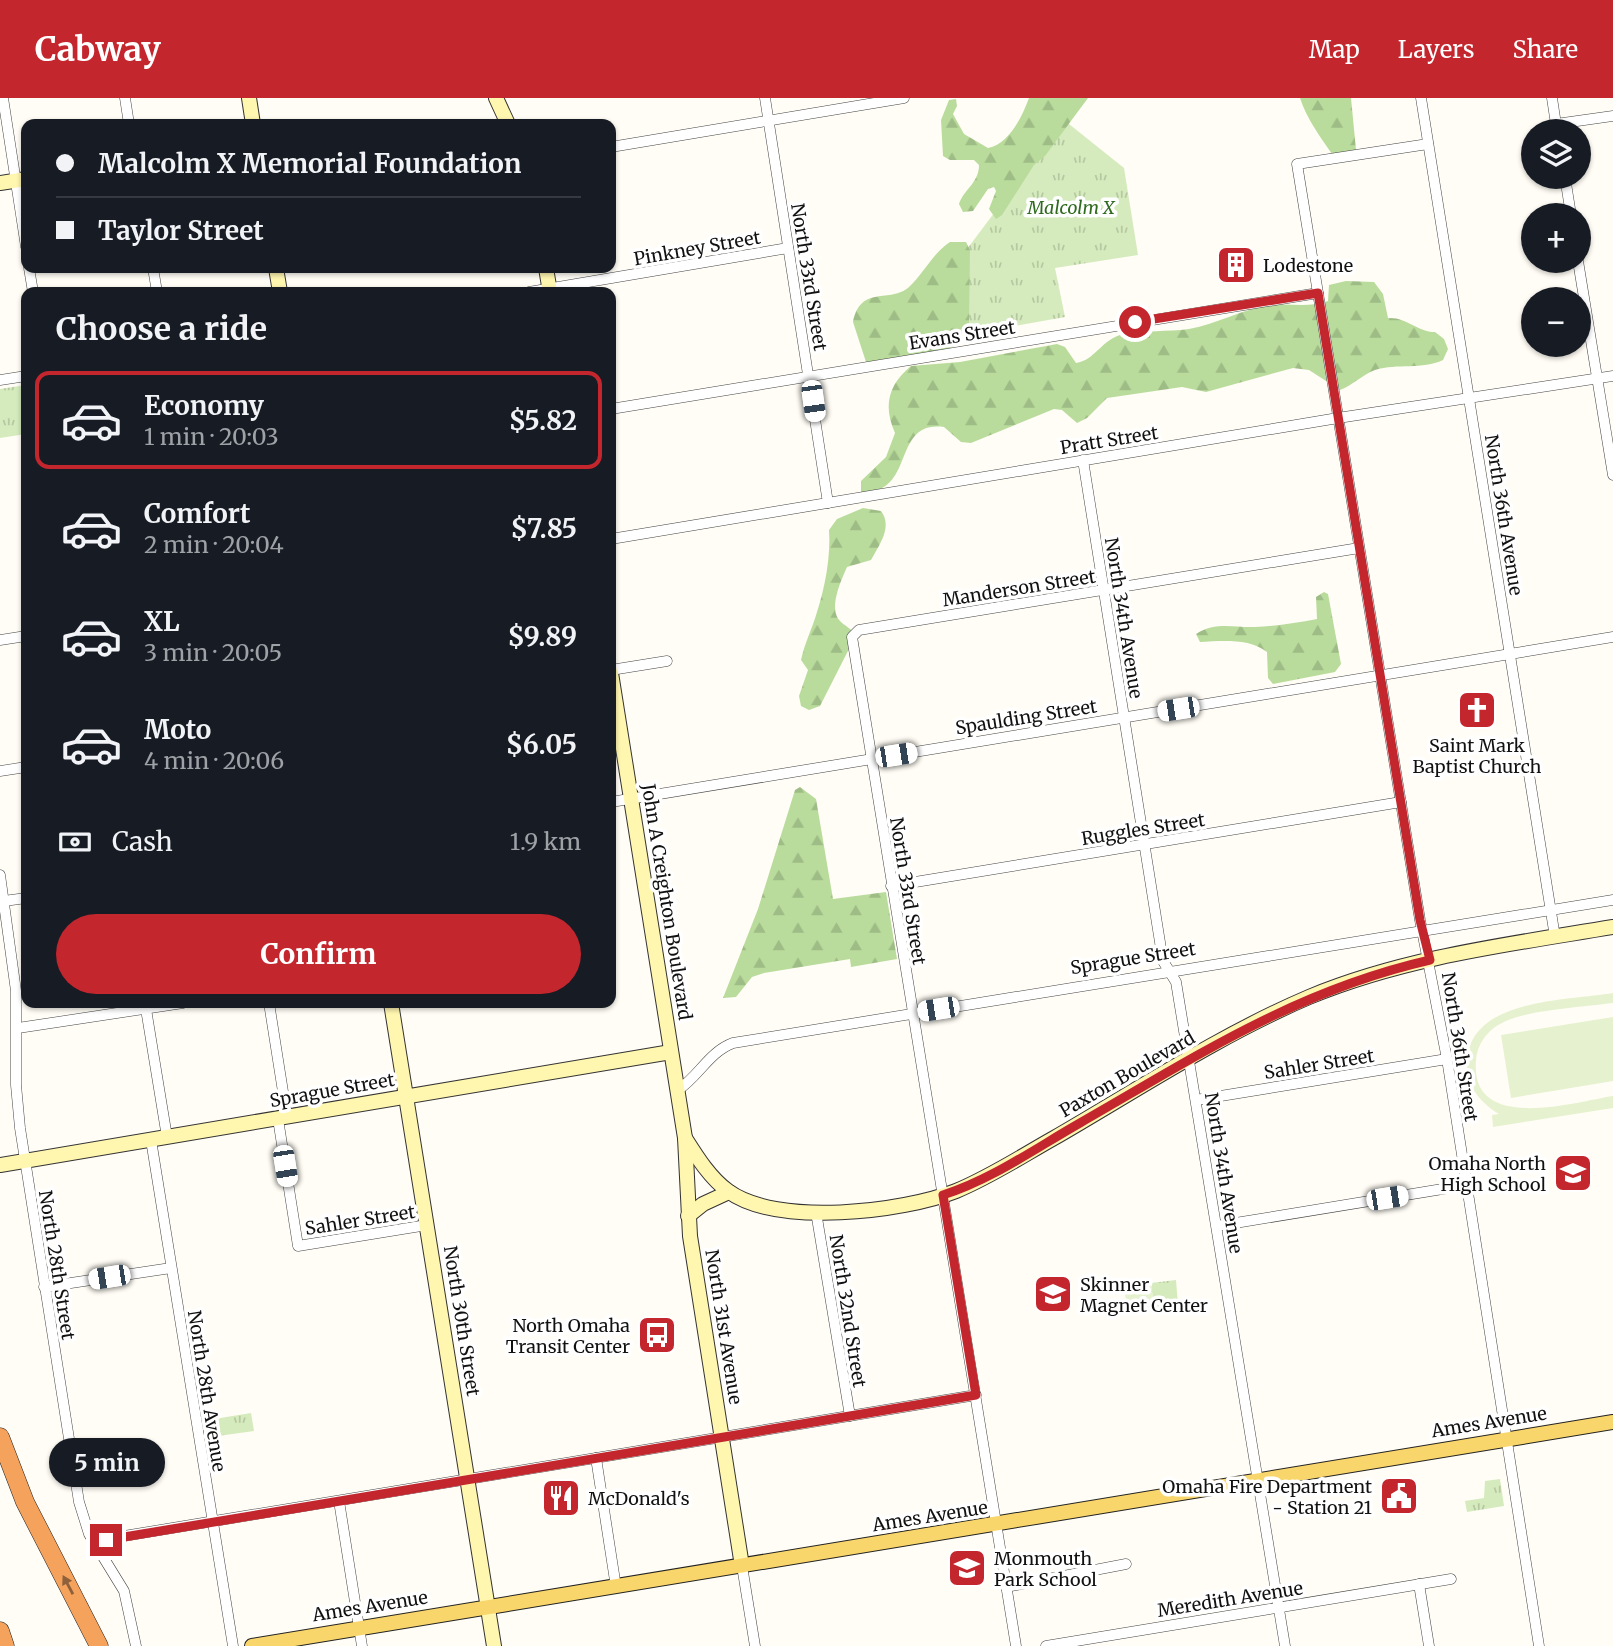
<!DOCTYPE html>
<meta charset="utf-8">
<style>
:root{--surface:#171b24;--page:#20242c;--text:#f1f3f6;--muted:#9ea1a6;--line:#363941;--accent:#c4262e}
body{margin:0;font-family:Merriweather,serif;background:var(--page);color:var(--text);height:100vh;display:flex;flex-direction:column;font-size:26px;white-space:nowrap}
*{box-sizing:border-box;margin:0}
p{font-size:23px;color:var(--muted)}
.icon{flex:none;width:38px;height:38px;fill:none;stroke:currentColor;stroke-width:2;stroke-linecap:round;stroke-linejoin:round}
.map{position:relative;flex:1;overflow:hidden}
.details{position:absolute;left:21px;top:189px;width:595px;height:721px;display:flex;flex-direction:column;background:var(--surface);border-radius:14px;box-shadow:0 2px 5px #0004}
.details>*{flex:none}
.banner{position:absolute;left:21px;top:21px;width:595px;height:154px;border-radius:14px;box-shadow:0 2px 5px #0004;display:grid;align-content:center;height:154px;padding:0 35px;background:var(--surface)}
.buttons{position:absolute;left:1521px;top:21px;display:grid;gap:14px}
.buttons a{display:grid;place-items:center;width:70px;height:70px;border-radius:50%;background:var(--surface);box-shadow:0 2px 5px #0004;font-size:35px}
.end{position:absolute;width:32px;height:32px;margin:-16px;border:9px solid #c4262e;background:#fff;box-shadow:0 0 0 4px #fff}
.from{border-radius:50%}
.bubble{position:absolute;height:49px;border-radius:24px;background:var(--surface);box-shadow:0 2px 5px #0004;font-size:23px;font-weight:700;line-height:49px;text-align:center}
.car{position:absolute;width:21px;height:42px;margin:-21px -10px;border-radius:9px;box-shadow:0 0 5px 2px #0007;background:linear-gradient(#fff 24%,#345 0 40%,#fff 0 76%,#345 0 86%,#fff 0)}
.banner b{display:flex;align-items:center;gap:24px;height:66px;font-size:26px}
.banner b+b{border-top:2px solid var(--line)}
.banner i{width:18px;height:18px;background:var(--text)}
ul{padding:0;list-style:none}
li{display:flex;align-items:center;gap:21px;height:98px;margin:0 14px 10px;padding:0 21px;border:4px solid transparent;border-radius:14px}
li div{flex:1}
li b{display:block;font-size:26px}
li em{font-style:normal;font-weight:700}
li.selected{border-color:var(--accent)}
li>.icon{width:63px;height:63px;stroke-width:1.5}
h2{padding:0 35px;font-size:32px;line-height:84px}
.pay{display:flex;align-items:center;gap:18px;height:77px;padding:0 35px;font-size:26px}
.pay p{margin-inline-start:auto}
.cta{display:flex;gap:14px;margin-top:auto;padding:14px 35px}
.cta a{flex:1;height:80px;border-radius:42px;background:var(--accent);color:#fff;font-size:28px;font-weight:700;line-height:80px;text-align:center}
header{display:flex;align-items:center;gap:42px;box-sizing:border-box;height:98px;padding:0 35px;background:var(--accent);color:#fff}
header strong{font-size:33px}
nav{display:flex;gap:38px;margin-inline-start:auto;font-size:24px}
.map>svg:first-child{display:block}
.grass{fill:url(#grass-tufts)}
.forest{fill:url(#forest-firs)}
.pitch{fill:#e6f2cf}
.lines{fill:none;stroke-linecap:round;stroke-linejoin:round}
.street-casing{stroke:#444;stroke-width:11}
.secondary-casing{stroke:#333;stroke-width:16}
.primary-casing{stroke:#222;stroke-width:16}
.highway-casing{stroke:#222;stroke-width:19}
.street{stroke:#fff;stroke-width:10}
.secondary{stroke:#fff6b0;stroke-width:14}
.primary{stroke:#f9d66b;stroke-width:14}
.highway{stroke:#f5a25d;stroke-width:18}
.oneway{fill:#8e613b}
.route{stroke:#c4262e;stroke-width:9}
.labels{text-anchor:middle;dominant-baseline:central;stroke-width:7;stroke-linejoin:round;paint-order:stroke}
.park-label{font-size:18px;font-style:italic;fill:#2f6b1f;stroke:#fff}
.street-label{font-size:18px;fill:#111;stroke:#fff}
.poi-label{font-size:18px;fill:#111;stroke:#fff;text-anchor:start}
</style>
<header>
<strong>Cabway</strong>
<nav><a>Map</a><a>Layers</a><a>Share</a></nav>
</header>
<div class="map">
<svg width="1613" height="1548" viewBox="0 0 1613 1548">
<defs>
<pattern id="grass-tufts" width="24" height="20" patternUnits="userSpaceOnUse" patternTransform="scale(1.75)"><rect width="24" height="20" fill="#d5ebbd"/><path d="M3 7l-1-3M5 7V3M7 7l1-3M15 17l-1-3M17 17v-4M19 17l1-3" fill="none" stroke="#b6c8a1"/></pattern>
<pattern id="forest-firs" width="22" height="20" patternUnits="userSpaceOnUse" patternTransform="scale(1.75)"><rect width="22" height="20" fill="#b9dc9c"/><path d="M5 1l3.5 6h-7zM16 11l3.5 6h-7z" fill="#9ebc85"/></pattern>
</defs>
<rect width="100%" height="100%" fill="#fffdf5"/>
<!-- grass -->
<g class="grass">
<polygon points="1064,22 1124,70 1138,157 1055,170 1065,219 987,233 950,231 961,159"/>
<polygon points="26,287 26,336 0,340 0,291"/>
<polygon points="1176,1182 1178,1207 1154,1210 1151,1185"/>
<polygon points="251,1315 254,1333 211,1339 208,1322"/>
<polygon points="1500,1381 1504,1408 1467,1414 1465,1403 1484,1400 1485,1383"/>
</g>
<!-- forest -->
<g class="forest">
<path d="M1029,0H1088L1045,58L1034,67L1002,117L996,121L989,111L996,93L994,89L988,91L973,113L963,114L959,106C964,91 979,85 979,67L974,62H950L943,58L941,22L949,2L956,1L957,8L953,16L964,36L988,50C1009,46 1022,19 1029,0Z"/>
<path d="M1300,0H1351L1356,52L1332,56C1319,37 1307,21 1300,0Z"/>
<path d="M950,144H966L970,152L969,226L954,248L944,253L866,264L853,224C861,186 890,206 909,189C924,175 933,155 950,144Z"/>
<path d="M1346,183L1374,184L1383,196L1388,220C1407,219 1417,234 1435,234L1444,241L1448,251L1443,262C1422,272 1398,265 1375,272C1362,277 1353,287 1340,292L1309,272L1293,270L1206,294L1182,289L1107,300L1087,320L1077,325L1062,312L1054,311L971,345L961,344L944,329C890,322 917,397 861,394V383L886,359L895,335C883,308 888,287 911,268L960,264L1057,246L1065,249L1076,265C1096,262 1101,241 1124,236C1145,232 1167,234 1189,231C1217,226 1242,211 1271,207C1291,205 1308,210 1328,203L1329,187Z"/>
<path d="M863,410L881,413C893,429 879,447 871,462L847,469C841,483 828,510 840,523C845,528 849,529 853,534L851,547L820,608L809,612L801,608L799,598L808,572L801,562C805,544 812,531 817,514C825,490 831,457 829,432L837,421Z"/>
<path d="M1324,494L1328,496L1341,566L1335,574L1273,586L1268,580L1267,554C1249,540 1222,543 1200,544L1196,536C1216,523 1235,530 1255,529C1276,528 1296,525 1317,521L1316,499Z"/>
<polygon points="800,689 816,701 833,801 886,794 897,861 851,869 850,861 764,875 752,879 736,899 723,900 758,811 795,692"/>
</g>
<!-- pitch -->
<g class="pitch">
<path d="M1613,895V905C1584,909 1525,912 1502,925C1487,932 1477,947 1476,963C1470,1036 1574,1004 1613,998V1010L1493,1029L1492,1017L1499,1016C1481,1005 1467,989 1467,968C1465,900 1566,903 1613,895Z"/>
<polygon points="1613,919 1613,983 1511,1000 1501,937"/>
<polygon points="1151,1185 1154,1210 1127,1213 1124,1188"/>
</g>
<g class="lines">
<defs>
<g id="street">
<polyline points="3,0 26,149"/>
<polyline points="125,0 129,26"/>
<polyline points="765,0 828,405"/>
<polyline points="1421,0 1555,839"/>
<polyline points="1552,0 1557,33"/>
<polyline points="1556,26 1613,18"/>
<polyline points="1428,46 1297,66 1420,822 1447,961 1539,1548"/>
<polyline points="611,49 904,0"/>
<polyline points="1565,79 1571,117"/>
<polyline points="1578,163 1613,377"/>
<polyline points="29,170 33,194"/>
<polyline points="153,170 157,194"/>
<polyline points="529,194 788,150"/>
<polyline points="0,282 26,278"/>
<polyline points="611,311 1318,195"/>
<polyline points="1083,362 1163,863 1176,884 1285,1548"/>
<polyline points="611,441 1338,320 1613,278"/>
<polyline points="0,542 26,538"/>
<polyline points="611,572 667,563"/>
<polyline points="0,673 26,669"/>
<polyline points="611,704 1613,539"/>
<polyline points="0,777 16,893 16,987 20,1030 79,1404 89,1436 124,1493 136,1548"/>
<polyline points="891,788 1401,704"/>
<polyline points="4,803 26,800"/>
<polyline points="145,905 167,1039"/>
<polyline points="269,905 287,1019"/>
<polyline points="18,930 183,905"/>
<path d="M678,992C699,978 709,954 733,945L1613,802"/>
<polyline points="1196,1002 1447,961"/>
<polyline points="278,1021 298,1148 427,1127"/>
<polyline points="151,1042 233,1548"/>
<polyline points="816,1114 850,1318"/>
<polyline points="1217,1128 1467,1087"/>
<polyline points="44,1189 171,1170"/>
<polyline points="596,1360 616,1489"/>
<polyline points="339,1403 362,1548"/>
<polyline points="95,1447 118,1439 976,1297"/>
<polyline points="742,1468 755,1548"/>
<polyline points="1419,1486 1429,1548"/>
<polyline points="1006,1489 1126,1466"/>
<polyline points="1016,1548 852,539 859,532 1359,450"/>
<polyline points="1046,1548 1451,1481"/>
</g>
<g id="secondary">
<polyline points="249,0 253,26"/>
<polyline points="496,0 508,26"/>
<polyline points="0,85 26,81"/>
<polyline points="276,170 280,194"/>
<polyline points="546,170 550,194"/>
<polyline points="611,575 685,1040 690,1138 742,1468"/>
<polyline points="391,905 494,1548"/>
<path d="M685,1040C697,1059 710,1080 728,1093C777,1129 903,1114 956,1093C990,1079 1022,1058 1054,1040C1137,992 1220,937 1309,899C1405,859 1511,846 1613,829"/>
<polyline points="0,1067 671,954"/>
<polyline points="688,1118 703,1106 729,1094"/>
</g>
<polyline id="primary" points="252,1548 1613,1324"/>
<g id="highway">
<polyline points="0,1339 25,1404 99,1548"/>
<polyline points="0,1533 5,1548"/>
</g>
</defs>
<!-- street casing -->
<use href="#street" class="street-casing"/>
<!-- secondary casing -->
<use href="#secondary" class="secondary-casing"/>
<!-- primary casing -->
<use href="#primary" class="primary-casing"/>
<!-- highway casing -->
<use href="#highway" class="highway-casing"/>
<!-- street -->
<use href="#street" class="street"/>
<!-- secondary -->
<use href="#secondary" class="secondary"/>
<!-- primary -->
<use href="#primary" class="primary"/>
<!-- highway -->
<use href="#highway" class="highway"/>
</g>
<!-- one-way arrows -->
<defs><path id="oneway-solid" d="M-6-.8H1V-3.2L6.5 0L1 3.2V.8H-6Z" transform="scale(1.75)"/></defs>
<use class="oneway" href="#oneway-solid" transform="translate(68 1487) rotate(-118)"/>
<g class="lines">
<!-- route -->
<path class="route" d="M106,1442L976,1297L943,1097C991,1082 1036,1050 1080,1025C1197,958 1295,893 1430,862L1420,822L1318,195L1135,224"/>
</g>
<!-- icons -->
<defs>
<symbol id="building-square" viewBox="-11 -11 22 22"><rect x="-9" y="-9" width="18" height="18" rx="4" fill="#c4262e" stroke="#fff"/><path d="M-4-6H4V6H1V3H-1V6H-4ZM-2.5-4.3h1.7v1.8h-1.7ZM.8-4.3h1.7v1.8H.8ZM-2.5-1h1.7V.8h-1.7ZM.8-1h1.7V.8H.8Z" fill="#fff"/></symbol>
<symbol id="church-square" viewBox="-11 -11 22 22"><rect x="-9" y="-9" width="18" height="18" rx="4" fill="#c4262e" stroke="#fff"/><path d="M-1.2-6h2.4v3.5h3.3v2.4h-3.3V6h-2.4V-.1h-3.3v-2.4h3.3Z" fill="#fff"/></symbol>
<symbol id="school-square" viewBox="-11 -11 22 22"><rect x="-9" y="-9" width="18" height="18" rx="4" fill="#c4262e" stroke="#fff"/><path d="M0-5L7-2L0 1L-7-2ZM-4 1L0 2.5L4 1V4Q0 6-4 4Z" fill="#fff"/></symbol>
<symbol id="bus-square" viewBox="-11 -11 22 22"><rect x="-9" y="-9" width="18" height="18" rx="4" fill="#c4262e" stroke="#fff"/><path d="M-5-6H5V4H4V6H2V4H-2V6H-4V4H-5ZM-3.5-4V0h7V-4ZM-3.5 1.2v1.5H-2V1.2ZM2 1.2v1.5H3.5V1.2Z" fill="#fff"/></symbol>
<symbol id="civic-square" viewBox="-11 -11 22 22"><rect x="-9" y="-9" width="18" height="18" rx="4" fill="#c4262e" stroke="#fff"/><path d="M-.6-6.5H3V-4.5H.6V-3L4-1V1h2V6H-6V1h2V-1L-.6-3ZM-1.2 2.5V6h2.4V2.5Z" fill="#fff"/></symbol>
<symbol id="restaurant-square" viewBox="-11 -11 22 22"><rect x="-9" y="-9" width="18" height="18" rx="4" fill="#c4262e" stroke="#fff"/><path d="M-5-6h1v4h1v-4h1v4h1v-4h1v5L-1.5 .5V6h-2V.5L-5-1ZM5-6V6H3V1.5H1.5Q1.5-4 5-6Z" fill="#fff"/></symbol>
</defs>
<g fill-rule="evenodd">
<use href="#building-square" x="1214" y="145" width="44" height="44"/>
<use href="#church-square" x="1455" y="590" width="44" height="44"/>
<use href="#school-square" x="1551" y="1053" width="44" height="44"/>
<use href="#school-square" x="1031" y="1174" width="44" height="44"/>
<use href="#bus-square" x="635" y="1215" width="44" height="44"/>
<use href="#civic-square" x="1377" y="1376" width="44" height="44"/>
<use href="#restaurant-square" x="539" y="1378" width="44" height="44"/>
<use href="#school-square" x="945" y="1448" width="44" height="44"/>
</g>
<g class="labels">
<!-- park labels -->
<g class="park-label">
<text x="1071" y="109">Malcolm X</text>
</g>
<!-- street labels -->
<g class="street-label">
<text transform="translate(697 150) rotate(-10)">Pinkney Street</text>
<text transform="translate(809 179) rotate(81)">North 33rd Street</text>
<text transform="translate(962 237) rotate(-9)">Evans Street</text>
<text transform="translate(1109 342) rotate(-9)">Pratt Street</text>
<text transform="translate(1504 417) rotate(81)">North 36th Avenue</text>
<text transform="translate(1019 490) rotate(-9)">Manderson Street</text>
<text transform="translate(1124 520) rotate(81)">North 34th Avenue</text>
<text transform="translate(1026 619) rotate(-9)">Spaulding Street</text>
<text transform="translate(1143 731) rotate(-9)">Ruggles Street</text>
<text transform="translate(908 793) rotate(81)">North 33rd Street</text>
<text transform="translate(667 804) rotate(81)">John A Creighton Boulevard</text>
<text transform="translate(1133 860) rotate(-9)">Sprague Street</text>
<text transform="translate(1460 949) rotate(81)">North 36th Street</text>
<text transform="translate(1319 966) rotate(-9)">Sahler Street</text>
<text transform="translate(1127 976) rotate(-30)">Paxton Boulevard</text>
<text transform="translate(332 992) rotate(-10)">Sprague Street</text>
<text transform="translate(1224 1075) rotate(81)">North 34th Avenue</text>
<text transform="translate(360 1122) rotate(-9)">Sahler Street</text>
<text transform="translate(57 1167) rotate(81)">North 28th Street</text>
<text transform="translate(848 1213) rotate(81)">North 32nd Street</text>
<text transform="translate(462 1223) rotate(81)">North 30th Street</text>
<text transform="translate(724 1229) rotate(81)">North 31st Avenue</text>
<text transform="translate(207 1293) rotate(81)">North 28th Avenue</text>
<text transform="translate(1489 1324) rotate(-9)">Ames Avenue</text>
<text transform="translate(930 1418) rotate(-9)">Ames Avenue</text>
<text transform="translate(1230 1501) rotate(-9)">Meredith Avenue</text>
<text transform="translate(370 1508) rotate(-9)">Ames Avenue</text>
</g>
<!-- poi labels -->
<g class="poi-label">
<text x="1263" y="167">Lodestone</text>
<text x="1477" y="647" text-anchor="middle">Saint Mark<tspan x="1477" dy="21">Baptist Church</tspan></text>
<text x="1546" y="1065" text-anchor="end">Omaha North<tspan x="1546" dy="21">High School</tspan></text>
<text x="1080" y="1186">Skinner<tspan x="1080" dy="21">Magnet Center</tspan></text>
<text x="630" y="1227" text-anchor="end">North Omaha<tspan x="630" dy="21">Transit Center</tspan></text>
<text x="1372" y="1388" text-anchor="end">Omaha Fire Department<tspan x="1372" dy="21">- Station 21</tspan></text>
<text x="588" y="1400">McDonald's</text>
<text x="994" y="1460">Monmouth<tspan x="994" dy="21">Park School</tspan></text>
</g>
</g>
</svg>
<div class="buttons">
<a><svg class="icon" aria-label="layers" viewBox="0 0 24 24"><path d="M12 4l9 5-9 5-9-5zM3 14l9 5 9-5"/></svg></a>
<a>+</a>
<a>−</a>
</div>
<i class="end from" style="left:1135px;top:224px"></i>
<i class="end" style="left:106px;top:1442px"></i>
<div class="bubble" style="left:49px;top:1340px;width:116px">5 min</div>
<i class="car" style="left:813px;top:303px;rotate:172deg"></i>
<i class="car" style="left:1178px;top:611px;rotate:261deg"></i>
<i class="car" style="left:896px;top:657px;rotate:81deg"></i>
<i class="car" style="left:938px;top:911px;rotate:261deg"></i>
<i class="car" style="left:285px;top:1068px;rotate:171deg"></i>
<i class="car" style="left:1387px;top:1100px;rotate:81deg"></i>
<i class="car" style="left:109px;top:1179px;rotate:261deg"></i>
<div class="banner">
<b><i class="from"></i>Malcolm X Memorial Foundation</b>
<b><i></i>Taylor Street</b>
</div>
<section class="details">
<h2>Choose a ride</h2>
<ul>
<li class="selected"><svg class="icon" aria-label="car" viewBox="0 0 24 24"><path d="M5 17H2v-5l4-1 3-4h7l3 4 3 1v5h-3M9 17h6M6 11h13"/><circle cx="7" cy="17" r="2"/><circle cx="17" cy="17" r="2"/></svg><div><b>Economy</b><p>1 min · 20:03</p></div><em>$5.82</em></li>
<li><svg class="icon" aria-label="car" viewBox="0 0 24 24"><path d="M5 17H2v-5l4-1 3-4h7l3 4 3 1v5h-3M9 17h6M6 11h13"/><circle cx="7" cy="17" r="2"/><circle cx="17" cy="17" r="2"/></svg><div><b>Comfort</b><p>2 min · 20:04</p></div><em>$7.85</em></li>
<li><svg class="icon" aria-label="car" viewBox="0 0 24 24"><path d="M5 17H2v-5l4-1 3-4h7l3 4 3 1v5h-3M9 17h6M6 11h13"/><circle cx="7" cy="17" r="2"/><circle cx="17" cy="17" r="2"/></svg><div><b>XL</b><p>3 min · 20:05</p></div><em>$9.89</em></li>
<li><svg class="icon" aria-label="car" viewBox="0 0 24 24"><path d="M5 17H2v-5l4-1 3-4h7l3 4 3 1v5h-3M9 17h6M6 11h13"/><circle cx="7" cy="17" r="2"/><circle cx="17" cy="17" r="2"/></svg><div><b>Moto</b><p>4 min · 20:06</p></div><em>$6.05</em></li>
</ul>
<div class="pay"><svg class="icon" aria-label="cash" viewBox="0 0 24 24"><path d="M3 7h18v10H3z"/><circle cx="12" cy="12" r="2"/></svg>Cash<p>1.9 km</p></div>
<div class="cta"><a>Confirm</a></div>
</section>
</div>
